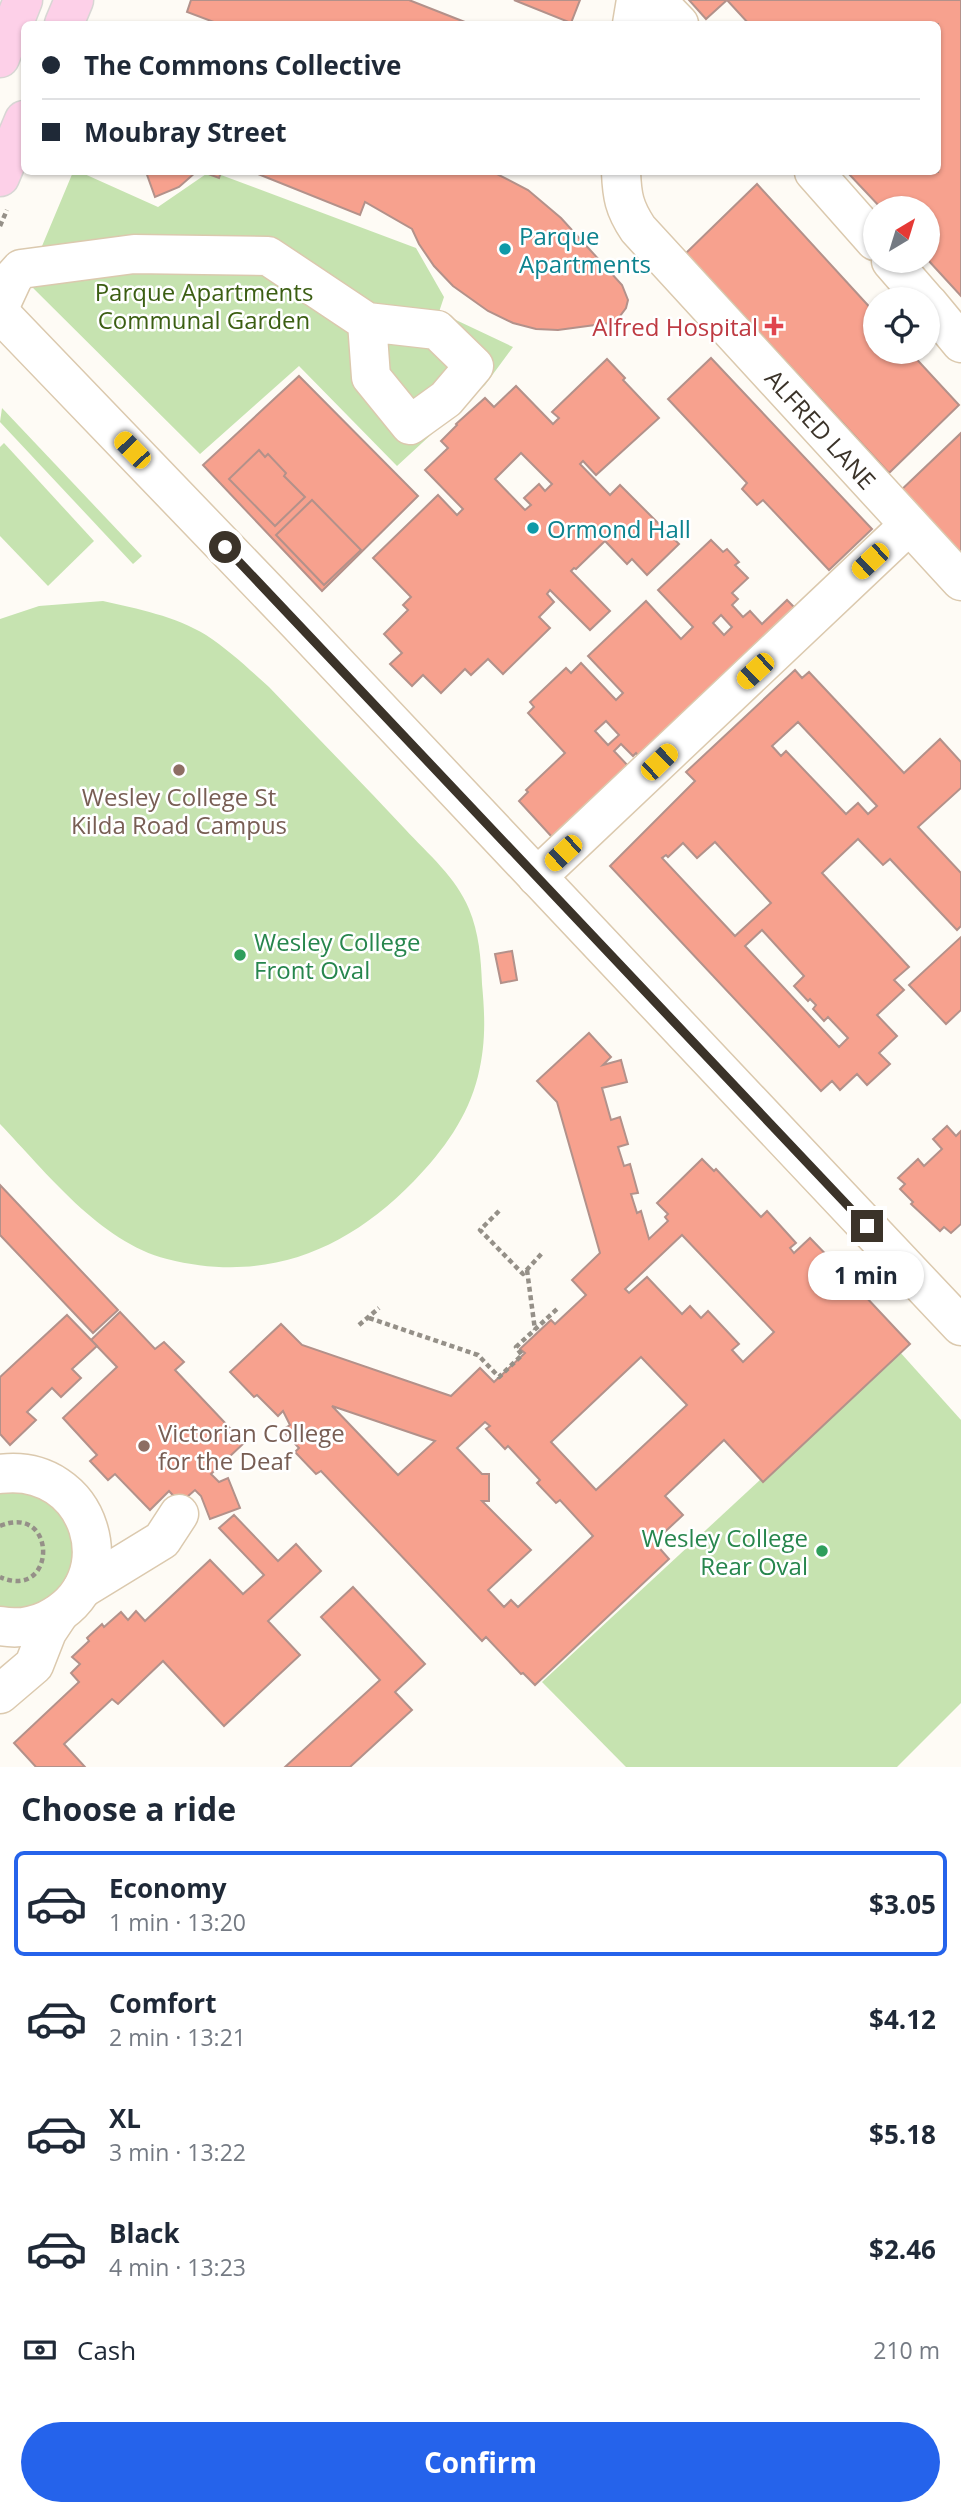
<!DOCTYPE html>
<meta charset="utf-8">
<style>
:root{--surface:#fff;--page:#f2f2f3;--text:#1f2937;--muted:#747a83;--line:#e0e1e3;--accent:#2563eb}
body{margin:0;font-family:"Open Sans",sans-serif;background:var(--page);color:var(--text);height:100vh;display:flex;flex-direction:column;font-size:26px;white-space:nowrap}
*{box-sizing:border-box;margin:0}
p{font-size:23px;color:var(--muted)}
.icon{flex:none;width:38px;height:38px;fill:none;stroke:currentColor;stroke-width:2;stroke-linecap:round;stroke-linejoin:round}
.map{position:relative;height:1767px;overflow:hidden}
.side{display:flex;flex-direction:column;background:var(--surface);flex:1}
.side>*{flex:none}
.top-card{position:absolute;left:21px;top:21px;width:920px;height:154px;border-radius:10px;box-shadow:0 2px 5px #0004;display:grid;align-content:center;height:154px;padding:0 21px;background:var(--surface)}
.needle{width:46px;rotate:38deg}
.buttons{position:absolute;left:863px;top:196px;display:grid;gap:14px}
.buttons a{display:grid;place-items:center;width:77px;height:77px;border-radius:50%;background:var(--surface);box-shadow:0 2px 5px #0004;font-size:35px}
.end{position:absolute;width:32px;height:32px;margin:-16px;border:9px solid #3b3329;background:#fff;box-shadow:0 0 0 4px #fff}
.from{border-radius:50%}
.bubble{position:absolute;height:49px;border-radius:24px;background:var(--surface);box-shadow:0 2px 5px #0004;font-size:23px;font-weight:700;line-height:49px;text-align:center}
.car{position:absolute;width:21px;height:42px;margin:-21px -10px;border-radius:9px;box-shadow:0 0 5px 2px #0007;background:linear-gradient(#f5c518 24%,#345 0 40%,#f5c518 0 76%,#345 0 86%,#f5c518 0)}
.top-card b{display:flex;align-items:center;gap:24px;height:66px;font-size:26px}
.top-card b+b{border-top:2px solid var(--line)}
.top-card i{width:18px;height:18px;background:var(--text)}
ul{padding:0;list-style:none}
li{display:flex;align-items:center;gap:21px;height:105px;margin:0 14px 10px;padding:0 7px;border:4px solid transparent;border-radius:10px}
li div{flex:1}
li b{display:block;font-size:26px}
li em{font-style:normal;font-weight:700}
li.active{border-color:var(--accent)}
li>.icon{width:63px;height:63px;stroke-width:1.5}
h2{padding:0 21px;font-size:32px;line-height:84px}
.pay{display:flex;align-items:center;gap:18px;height:77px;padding:0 21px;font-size:26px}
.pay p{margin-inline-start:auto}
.action{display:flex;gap:14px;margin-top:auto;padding:14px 21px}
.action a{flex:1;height:80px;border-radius:42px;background:var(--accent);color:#fff;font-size:28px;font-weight:700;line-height:80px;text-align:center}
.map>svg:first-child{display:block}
.green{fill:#c6e3b0}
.building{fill:#f7a18e;stroke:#b3918a;stroke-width:2;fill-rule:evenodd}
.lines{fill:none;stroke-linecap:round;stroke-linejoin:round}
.minor-casing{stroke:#dbc9ae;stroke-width:41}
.major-casing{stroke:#d8d6d4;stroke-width:41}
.path{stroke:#959088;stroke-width:4.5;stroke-dasharray:5 3.5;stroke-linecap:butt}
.minor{stroke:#fff;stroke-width:38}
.major{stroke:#fdd0e8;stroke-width:38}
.route{stroke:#3b3329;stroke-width:9}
.culture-dot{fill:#0f9aa8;stroke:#fff;stroke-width:2.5}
.health-dot{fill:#e0444e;stroke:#fff;stroke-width:2.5}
.education-dot{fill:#8d6e63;stroke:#fff;stroke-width:2.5}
.leisure-dot{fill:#2e9e5b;stroke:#fff;stroke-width:2.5}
.labels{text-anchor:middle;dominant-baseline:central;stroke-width:5;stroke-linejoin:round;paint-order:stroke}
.culture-label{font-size:24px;fill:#0d838f;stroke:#fff;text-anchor:start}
.park-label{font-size:24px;fill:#3b5e12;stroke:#fff}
.health-label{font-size:24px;fill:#be3a42;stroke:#fff;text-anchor:end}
.street-label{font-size:24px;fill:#3b3329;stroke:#fff}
.education-label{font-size:24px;fill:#785e54;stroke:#fff}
.leisure-label{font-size:24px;fill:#27864d;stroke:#fff;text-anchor:start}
</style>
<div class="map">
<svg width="961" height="1767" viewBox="0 0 961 1767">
<rect width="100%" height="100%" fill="#fefbf5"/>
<!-- green -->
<g class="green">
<polygon points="73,172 80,172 158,207 209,172 213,172 416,248 444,297 439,312 513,347 485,385 397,466 299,366 200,454 27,282"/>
<polygon points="2,408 142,556 133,564 0,422"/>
<polygon points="4,443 94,541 48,586 0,536 0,447"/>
<path d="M103,601C138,609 175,616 206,635C229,650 249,669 269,687C314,734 360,781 405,829C428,854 456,877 469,909C479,933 481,958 482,984C485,1016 486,1044 478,1076C468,1117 443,1151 414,1181C346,1251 265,1284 167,1259C100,1242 46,1172 0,1124V619L39,606Z"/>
<polygon points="899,1351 961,1420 961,1703 897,1767 626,1767 542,1682"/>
<polygon points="0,1491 39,1494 69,1520 78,1559 45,1608 0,1613"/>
</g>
<!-- building -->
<g class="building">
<polygon points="191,0 409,0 470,24 219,24 187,12"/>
<polygon points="514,0 580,0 571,23"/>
<polygon points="689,0 961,0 961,296 928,260 928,208 881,208 847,172 938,172 938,24 749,24 727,0 706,19"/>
<polygon points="146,172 196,172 179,187 155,197"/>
<polygon points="203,172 221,172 219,178"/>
<polygon points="253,172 493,172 528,190 561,218 622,285 628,300 626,308 617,320 610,323 558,330 536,329 513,323 488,311 453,286 434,266 419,244 412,229 365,202 360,215"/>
<polygon points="757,184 875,313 875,352 910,352 959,405 889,473 686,253"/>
<polygon points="711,358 872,529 829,570 763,500 757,505 742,489 747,483 668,399"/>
<path d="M607,359L625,378L623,380L659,418L596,475L583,461L580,464L610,495L620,485L679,544L647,575L632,559L627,564L605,541L576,569L574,568L571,571L610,611L590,630L550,590L547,594L554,602L539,617L550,628L503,674L488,659L471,675L465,669L441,693L423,675L412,686L390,664L402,653L384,634L408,610L403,605L411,597L373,558L438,495L457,515L463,509L425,470L448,448L441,441L457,425L456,424L485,398L494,407L516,386L553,424L559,418L552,412ZM521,453L552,484L545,491L539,484L524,498L531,505L525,510L495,479Z"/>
<polygon points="299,376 418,496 322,591 203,465"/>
<polygon points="961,433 961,560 898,493"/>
<polygon points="259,450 265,457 268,454 286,473 284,476 305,497 275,526 229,479"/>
<polygon points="312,500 361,550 324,585 276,535"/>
<path d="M711,540L723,552L727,549L739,562L735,565L748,578L732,593L738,599L732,605L743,617L750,611L762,624L787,600L795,608L641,759L636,753L633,756L621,744L614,751L631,769L552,837L519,801L528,792L526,790L565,753L528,713L534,707L530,702L566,668L571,673L581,663L616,700L623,693L588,656L646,601L681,639L693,627L658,590ZM721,615L732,627L724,635L713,623ZM606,721L619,735L608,745L595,731Z"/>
<path d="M795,670L802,678L809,672L904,773L940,739L961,762V788L918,827L961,873V926L957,930L890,859L883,865L858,839L822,873L909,967L894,980L904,990L877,1015L897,1036L879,1053L890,1064L867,1085L857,1074L840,1090L832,1081L821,1091L610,866L695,781L686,772ZM798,722L877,806L868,814L858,803L846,814L786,751L781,756L772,746ZM715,842L771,903L735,936L662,858L666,855L668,857L683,843L697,858ZM762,930L804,976L794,986L808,1001L810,999L816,1005L813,1009L824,1021L828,1017L848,1038L839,1047L745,946Z"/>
<polygon points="961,937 961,1010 946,1024 909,985"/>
<polygon points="512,951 517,980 501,983 495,954"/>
<path d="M589,1033L611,1057L603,1065L621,1060L627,1082L602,1088L611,1120L620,1117L628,1144L618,1147L624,1166L630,1164L638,1193L631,1194L637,1213L641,1211L649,1239L668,1221L665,1217L668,1214L657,1203L702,1159L714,1171L716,1169L761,1217L767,1211L796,1243L790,1248L794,1253L810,1238L841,1270L825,1285L833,1293L849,1279L910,1344L763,1482L724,1440L665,1496L683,1515L654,1542L669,1559L535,1685L523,1673L521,1674L486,1637L482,1641L321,1471L316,1474L295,1452L299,1448L282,1430L290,1425L283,1411L278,1416L257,1395L254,1397L230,1372L281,1324L302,1345L451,1396L480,1368L494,1382L525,1353L520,1349L551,1320L555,1324L586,1295L572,1280L600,1253L557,1102L537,1081ZM682,1235L774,1332L743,1362L732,1350L739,1344L708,1311L701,1318L690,1306L682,1314L647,1277L629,1293L625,1289ZM641,1357L687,1405L596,1490L551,1442ZM332,1406L435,1441L398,1475ZM485,1422L490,1426L486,1429L505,1449L508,1446L540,1480L537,1483L556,1503L560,1500L593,1536L518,1607L511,1600L504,1607L488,1590L531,1550L482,1501H489V1474H482L457,1448Z"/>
<polygon points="947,1126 956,1136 961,1131 961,1224 951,1233 944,1227 940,1231 911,1204 913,1202 900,1189 905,1184 898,1178 918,1159 924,1166 942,1149 933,1139"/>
<polygon points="0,1185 118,1310 93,1333 0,1235"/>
<polygon points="120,1312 155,1349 164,1342 184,1362 175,1370 244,1443 211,1474 219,1482 228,1478 240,1508 210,1519 201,1496 195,1490 180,1503 169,1491 150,1510 115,1474 108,1480 90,1461 97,1455 63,1418 117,1367 91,1340"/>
<polygon points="67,1315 97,1346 72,1369 81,1378 61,1397 52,1388 27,1412 36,1420 10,1445 0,1434 0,1377"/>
<polygon points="234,1515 278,1561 296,1544 321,1571 268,1621 300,1655 224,1726 163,1661 118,1704 112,1699 64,1744 85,1767 36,1767 14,1743 79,1682 71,1673 80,1664 72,1657 89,1641 87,1638 102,1624 104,1627 121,1612 128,1620 136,1611 145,1621 210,1560 243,1594 264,1575 219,1528"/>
<polygon points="353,1587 425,1664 395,1692 412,1710 350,1767 285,1767 380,1680 321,1617"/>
</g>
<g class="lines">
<defs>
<g id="minor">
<polyline points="656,0 679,24"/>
<polyline points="632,24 636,0"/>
<path d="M621,172C622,196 624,208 638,229L961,581"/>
<polyline points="814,172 875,241"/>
<polyline points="891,261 924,299"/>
<polyline points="928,303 961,343"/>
<polyline points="0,306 13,278 21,269 134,254 268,256 367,322 437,330 474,366 446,399 410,425 371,377 367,322"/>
<polyline points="0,313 299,624 961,1326"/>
<polyline points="537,877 909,525"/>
<path d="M0,1474C91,1462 128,1581 47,1620C32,1627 16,1629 0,1626"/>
<polyline points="82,1589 162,1540 179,1514"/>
<polyline points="0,1694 34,1665 47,1632 59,1614"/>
</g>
<g id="major">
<polyline points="64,24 74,0"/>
<polyline points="0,58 23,0"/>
<polyline points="0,177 24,120"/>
</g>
</defs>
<!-- minor casing -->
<use href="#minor" class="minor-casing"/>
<!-- major casing -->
<use href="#major" class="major-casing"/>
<!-- path -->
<g class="path">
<polyline points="0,226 7,210"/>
<polyline points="499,1211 480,1230 523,1274 543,1252"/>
<polyline points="527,1270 535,1330"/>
<polyline points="369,1318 478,1355 499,1377 522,1355 516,1347 557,1309"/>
<polyline points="359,1325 379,1308"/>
<path d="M0,1526C58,1502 57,1602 0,1577"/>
</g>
<!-- minor -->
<use href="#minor" class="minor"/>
<!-- major -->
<use href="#major" class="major"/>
</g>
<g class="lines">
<!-- route -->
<polyline class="route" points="225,547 867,1226"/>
</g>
<!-- markers -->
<g class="culture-dot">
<circle cx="505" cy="249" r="7"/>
<circle cx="533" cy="528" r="7"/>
</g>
<path class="health-dot" d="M770.5 315.5h7v7h7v7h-7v7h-7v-7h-7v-7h7z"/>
<g class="education-dot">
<circle cx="179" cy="770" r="7"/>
<circle cx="144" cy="1446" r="7"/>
</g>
<g class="leisure-dot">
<circle cx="240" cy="955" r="7"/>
<circle cx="822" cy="1551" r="7"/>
</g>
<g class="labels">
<!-- culture labels -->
<g class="culture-label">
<text x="519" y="235">Parque<tspan x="519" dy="28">Apartments</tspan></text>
<text x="547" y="528">Ormond Hall</text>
</g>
<!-- park labels -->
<g class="park-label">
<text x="204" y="291">Parque Apartments<tspan x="204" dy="28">Communal Garden</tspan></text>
</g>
<!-- health labels -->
<g class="health-label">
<text x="758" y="326">Alfred Hospital</text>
</g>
<!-- street labels -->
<g class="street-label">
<text transform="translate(821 429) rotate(48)">ALFRED LANE</text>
</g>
<!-- education labels -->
<g class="education-label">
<text x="179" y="796">Wesley College St<tspan x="179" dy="28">Kilda Road Campus</tspan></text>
<text x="158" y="1432" text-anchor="start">Victorian College<tspan x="158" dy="28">for the Deaf</tspan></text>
</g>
<!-- leisure labels -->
<g class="leisure-label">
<text x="254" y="941">Wesley College<tspan x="254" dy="28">Front Oval</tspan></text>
<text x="808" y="1537" text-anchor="end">Wesley College<tspan x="808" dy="28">Rear Oval</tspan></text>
</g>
</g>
</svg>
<div class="buttons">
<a><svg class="needle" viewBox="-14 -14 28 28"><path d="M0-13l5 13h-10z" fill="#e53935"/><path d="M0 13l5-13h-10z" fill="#747a83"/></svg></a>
<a><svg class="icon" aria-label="locate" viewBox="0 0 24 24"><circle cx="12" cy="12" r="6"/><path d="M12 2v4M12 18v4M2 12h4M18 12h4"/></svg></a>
</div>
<i class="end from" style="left:225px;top:547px"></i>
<i class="end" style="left:867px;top:1226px"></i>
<div class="bubble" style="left:808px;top:1251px;width:116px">1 min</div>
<i class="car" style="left:132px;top:450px;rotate:316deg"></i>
<i class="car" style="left:870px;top:561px;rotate:227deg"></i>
<i class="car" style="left:755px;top:671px;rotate:227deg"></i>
<i class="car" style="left:659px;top:762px;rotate:46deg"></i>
<i class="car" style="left:563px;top:853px;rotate:227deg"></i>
<div class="top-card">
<b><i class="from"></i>The Commons Collective</b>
<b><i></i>Moubray Street</b>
</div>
</div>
<section class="side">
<h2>Choose a ride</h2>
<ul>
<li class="active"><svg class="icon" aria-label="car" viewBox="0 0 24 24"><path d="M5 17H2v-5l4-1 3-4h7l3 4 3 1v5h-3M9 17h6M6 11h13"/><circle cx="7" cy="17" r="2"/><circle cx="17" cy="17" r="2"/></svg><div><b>Economy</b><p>1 min · 13:20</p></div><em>$3.05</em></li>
<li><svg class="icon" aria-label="car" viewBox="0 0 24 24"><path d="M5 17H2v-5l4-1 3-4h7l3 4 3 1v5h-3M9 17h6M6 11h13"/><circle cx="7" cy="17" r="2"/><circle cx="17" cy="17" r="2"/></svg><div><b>Comfort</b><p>2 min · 13:21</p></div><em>$4.12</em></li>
<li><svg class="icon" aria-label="car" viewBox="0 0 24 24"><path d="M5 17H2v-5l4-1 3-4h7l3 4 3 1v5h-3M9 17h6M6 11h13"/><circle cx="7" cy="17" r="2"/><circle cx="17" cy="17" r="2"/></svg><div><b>XL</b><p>3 min · 13:22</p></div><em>$5.18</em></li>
<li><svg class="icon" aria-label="car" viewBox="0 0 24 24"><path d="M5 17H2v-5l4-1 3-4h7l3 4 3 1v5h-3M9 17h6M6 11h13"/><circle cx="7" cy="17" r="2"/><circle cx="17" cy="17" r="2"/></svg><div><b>Black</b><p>4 min · 13:23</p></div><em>$2.46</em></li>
</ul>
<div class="pay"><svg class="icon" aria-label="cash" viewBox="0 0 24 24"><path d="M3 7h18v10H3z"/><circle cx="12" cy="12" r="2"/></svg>Cash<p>210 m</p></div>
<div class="action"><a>Confirm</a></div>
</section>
